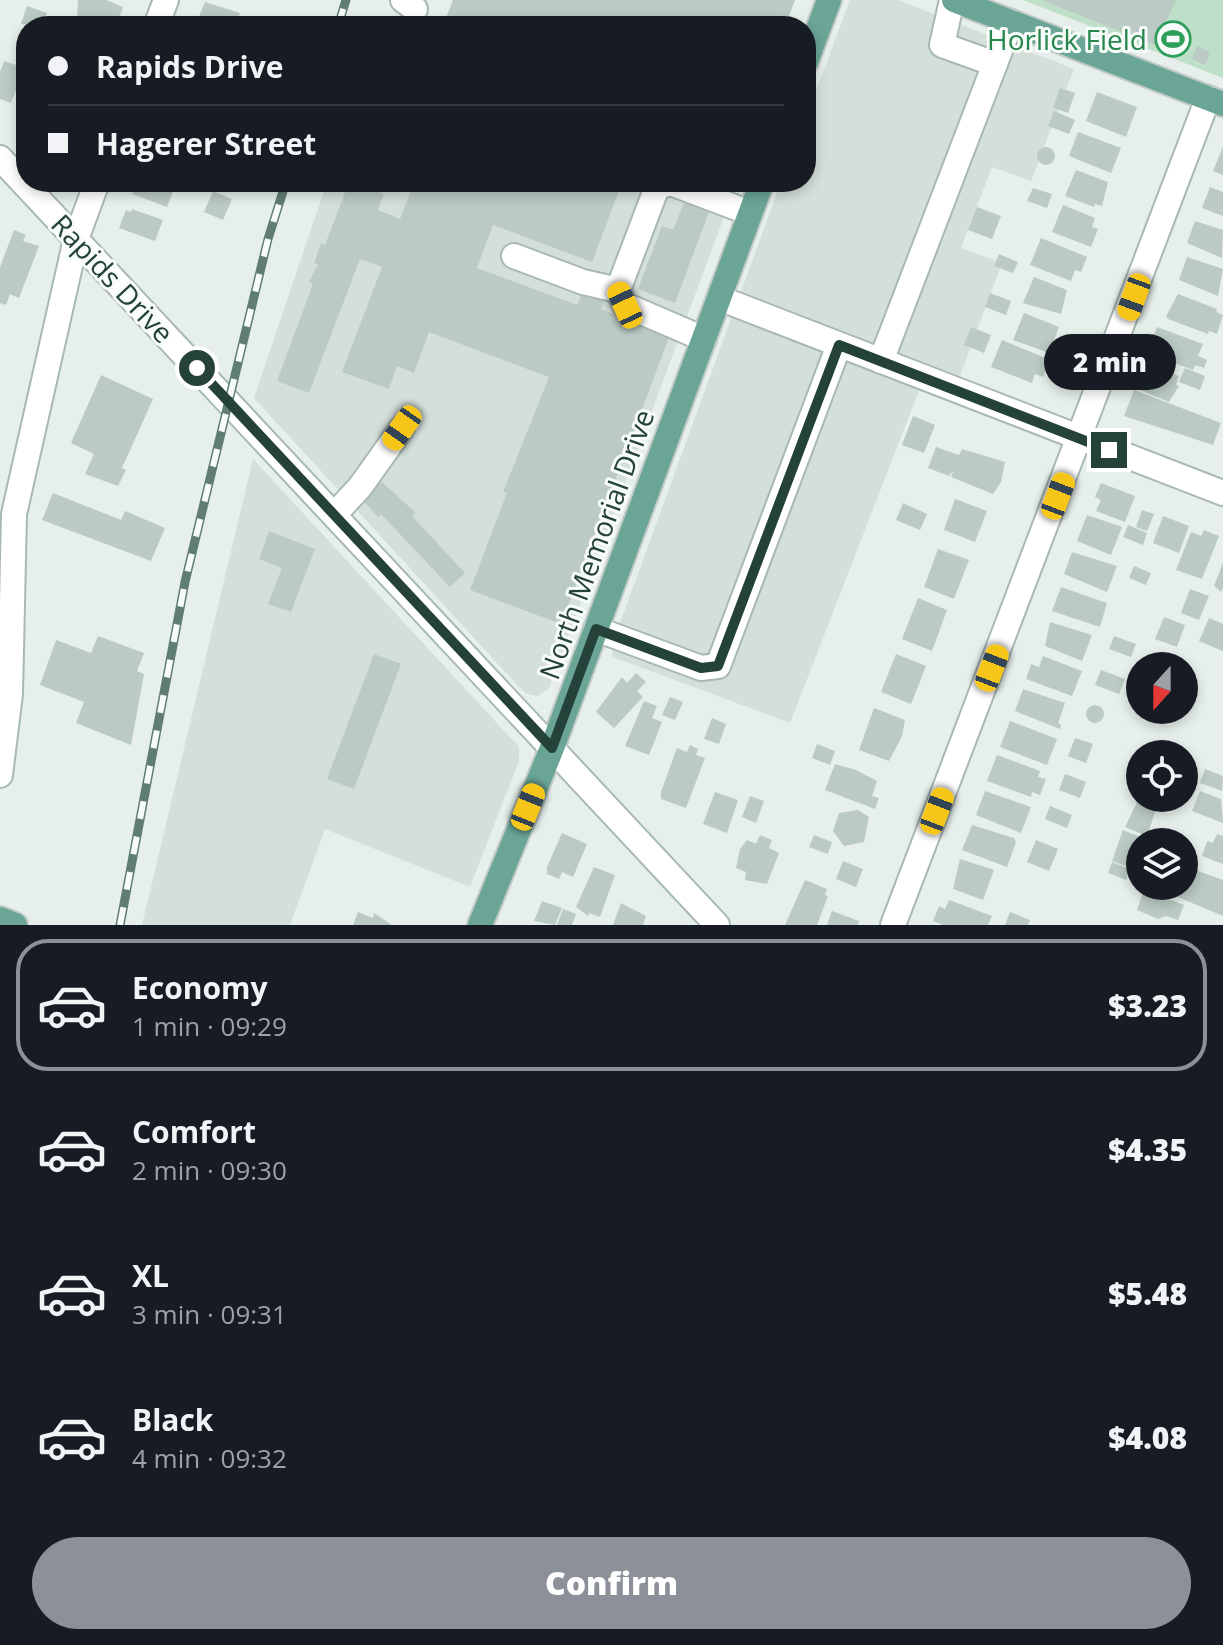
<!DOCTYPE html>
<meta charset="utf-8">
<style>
:root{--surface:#171b24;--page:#242831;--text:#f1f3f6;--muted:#9ea1a6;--line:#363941;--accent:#8c9099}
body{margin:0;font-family:"Open Sans",sans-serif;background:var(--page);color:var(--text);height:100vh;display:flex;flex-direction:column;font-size:30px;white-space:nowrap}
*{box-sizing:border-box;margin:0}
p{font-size:26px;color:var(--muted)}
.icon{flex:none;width:44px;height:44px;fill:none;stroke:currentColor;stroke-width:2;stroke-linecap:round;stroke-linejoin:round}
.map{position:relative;height:925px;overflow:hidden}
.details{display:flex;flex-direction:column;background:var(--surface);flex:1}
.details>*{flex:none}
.banner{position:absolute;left:16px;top:16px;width:800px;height:176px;border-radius:32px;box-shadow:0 4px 12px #0003;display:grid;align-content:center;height:176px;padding:0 32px;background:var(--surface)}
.needle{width:52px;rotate:201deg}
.buttons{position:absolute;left:1126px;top:652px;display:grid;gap:16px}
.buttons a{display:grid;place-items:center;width:72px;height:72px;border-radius:50%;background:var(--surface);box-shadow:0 4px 12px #0003;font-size:40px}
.end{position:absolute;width:36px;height:36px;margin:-18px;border:10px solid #24423a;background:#fff;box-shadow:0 0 0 4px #fff}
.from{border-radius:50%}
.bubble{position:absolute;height:56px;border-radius:28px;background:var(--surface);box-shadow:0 4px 12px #0003;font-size:26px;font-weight:800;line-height:56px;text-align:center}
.car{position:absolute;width:24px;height:48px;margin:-24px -12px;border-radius:10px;box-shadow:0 0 6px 2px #0007;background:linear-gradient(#f5c518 24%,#345 0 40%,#f5c518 0 76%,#345 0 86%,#f5c518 0)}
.banner b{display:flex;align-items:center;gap:28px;height:76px;font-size:30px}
.banner b+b{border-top:2px solid var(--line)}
.banner i{width:20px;height:20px;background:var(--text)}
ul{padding:14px 0 0;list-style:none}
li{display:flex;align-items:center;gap:24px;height:132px;margin:0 16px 12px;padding:0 16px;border:4px solid transparent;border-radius:32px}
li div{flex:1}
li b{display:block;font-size:30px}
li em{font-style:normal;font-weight:800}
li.current{border-color:var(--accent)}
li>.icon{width:72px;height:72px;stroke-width:1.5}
.primary-button{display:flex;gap:16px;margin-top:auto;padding:16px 32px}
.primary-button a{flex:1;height:92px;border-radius:48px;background:var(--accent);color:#fff;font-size:32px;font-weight:800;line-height:92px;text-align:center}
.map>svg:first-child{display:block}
.built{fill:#d4dfda}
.green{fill:#bfe0c8}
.building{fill:#bbcac4}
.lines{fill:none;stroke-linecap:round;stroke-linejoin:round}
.minor-casing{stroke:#a8b8b2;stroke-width:28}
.major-casing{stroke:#c2cac8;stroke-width:28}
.minor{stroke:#fff;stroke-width:24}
.major{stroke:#6aa596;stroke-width:24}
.rail-casing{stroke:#5f7d75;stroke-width:9}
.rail{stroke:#f7fbf9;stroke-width:6;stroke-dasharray:18;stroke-linecap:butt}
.route{stroke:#24423a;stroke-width:10}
.labels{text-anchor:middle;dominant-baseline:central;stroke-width:6;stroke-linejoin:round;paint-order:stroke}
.leisure-label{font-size:28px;fill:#27864d;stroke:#f7fbf9;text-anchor:end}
.street-label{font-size:28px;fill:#24423a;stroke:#f7fbf9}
</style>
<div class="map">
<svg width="1223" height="925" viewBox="0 0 1223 925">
<rect width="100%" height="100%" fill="#e6efeb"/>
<!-- built -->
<g class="built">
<polygon points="850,0 898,0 1074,69 1031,181 992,167 961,248 1002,263 960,376 929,365 790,723 613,657 612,645 781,182 806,182 806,117"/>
<polygon points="327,182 737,182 549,688 538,696 527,694 519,687 254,398"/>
<polygon points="253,459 519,747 519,761 470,887 325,829 290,925 142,925"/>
</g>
<!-- green -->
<polygon class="green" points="1023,0 1223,0 1223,78"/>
<!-- building -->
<g class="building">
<polygon points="78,0 106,0 123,7 116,26 98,26 77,18"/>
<polygon points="453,0 795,0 785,26 443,26"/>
<polygon points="1041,0 1176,0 1155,45"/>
<polygon points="205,2 240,13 236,26 202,23 198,19"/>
<polygon points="27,6 47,13 42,26 21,24"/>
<polygon points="1197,46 1210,52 1205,65 1192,59"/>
<polygon points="4,61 25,68 11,103 0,99 0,72"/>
<polygon points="1060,88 1075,93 1068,113 1053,108"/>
<polygon points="1097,92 1137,107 1126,137 1086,121"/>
<polygon points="1054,111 1075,120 1069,134 1048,126"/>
<polygon points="1078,132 1121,148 1111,173 1069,156"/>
<circle cx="1046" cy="156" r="9"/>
<polygon points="1223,147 1223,175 1213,171"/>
<polygon points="1076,170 1108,182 1102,206 1095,204 1094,207 1065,196"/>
<polygon points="136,182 163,182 175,186 167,207 132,194"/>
<polygon points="349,182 384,194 378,210 400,219 414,182 605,182 620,188 592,262 493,225 477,268 577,305 585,287 606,295 601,309 670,335 561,624 470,590 507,493 503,492 549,377 429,332 414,373 397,366 389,389 342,372 382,267 360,259 309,393 277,381 313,284 309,282 318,264 314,263 321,243 325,245"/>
<polygon points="1210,187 1223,192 1223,216 1202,208"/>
<polygon points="1033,188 1052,194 1047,208 1027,201"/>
<polygon points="213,191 232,199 223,220 204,212"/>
<polygon points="684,203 709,212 675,303 638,289 662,226 673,230"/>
<polygon points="1063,205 1095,218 1092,227 1098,229 1091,247 1052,232"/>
<polygon points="977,207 1001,216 992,239 968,230"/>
<polygon points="132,209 163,220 155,241 119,228 126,210 131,212"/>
<polygon points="1195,221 1223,230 1222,258 1187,243"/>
<polygon points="14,230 26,235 23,241 39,246 19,298 10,294 6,305 0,303 0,267"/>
<polygon points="1041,238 1087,257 1081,272 1075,270 1071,281 1030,265"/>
<polygon points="999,254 1018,262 1013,273 994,266"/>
<polygon points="1187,257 1223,269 1218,296 1179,280"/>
<polygon points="1034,277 1067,290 1061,314 1023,303"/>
<polygon points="990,293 1011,301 1006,315 985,307"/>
<polygon points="1178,294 1217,309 1216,312 1223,315 1217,334 1209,331 1208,334 1168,319 1166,316"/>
<polygon points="1024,313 1059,327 1049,353 1013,340"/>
<polygon points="971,327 991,335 984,353 964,345"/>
<polygon points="1157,327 1203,344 1198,356 1207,360 1204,368 1195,365 1193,370 1148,353"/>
<polygon points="1002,340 1050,360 1043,377 1035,374 1032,383 991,367"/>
<polygon points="1145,363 1179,376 1176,385 1179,386 1169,402 1140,390"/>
<polygon points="1185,368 1205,376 1200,390 1179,382"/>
<polygon points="101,375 153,399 122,468 126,470 118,486 85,474 94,454 71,443"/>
<polygon points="1134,390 1221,423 1213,445 1124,416"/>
<polygon points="913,416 935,425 924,453 902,445"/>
<polygon points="936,447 959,455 962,449 1005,462 1001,482 993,494 951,477 954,470 949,476 928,468"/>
<polygon points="382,482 416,513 412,516 465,573 450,587 381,514 378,517 363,500"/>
<polygon points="1101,483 1135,496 1125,522 1096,511 1101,500 1095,497"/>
<polygon points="53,493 121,520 125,511 165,528 151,561 42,520"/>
<polygon points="955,499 987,511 975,542 944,530"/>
<polygon points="903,503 927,514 920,530 896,520"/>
<polygon points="1142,510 1154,514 1147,531 1136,527"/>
<polygon points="1087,515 1122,527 1111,555 1077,541"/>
<polygon points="1163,516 1189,526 1179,553 1153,543"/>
<polygon points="1128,525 1147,533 1143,545 1123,537"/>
<polygon points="1204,530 1219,536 1202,579 1176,570 1191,532 1201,536"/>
<polygon points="269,531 315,549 291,612 268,604 282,568 259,559"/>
<polygon points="938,549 969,560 954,599 924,587"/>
<polygon points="1072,552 1117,566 1107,592 1064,574"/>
<polygon points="1223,563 1223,588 1221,592 1214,586"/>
<polygon points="1134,566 1151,573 1146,585 1129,578"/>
<polygon points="1061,587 1107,603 1100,627 1052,611"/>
<polygon points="1190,589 1209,596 1199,620 1181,613"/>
<polygon points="918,598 947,610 932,651 902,639"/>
<polygon points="1164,617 1185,625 1177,647 1155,639"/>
<polygon points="1209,618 1223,624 1223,651 1199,641"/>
<polygon points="1050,622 1092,635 1082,661 1045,646"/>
<polygon points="98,636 144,653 137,671 144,674 131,745 76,723 84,702 40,685 56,640 91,653"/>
<polygon points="1114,636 1136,644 1131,657 1109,649"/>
<polygon points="374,654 401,664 354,789 327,779"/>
<polygon points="896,654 926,666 911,704 881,692"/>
<polygon points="1043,656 1082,671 1072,696 1026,679 1031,664 1039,667"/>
<polygon points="1101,670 1125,679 1119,694 1095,685"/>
<polygon points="636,673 646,682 637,691 643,697 614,728 596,712 622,677 627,683"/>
<polygon points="1023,689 1065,703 1058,723 1061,725 1060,729 1015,711"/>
<polygon points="670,697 683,702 675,720 662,715"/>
<polygon points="644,701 657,706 652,718 662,722 649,755 625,746"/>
<circle cx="1095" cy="714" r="9"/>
<polygon points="874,708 905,720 902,736 889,761 859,750"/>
<polygon points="712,718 726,724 719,744 704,739"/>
<polygon points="1010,721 1057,739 1047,765 1000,747"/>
<polygon points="1075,738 1093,744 1086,763 1068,756"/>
<polygon points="817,744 835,751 830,765 812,758"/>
<polygon points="690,745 698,749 696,755 705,758 686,808 661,799 661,792 677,748 687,752"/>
<polygon points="997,755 1040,771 1038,777 1046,779 1040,795 1032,792 1031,797 987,781"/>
<polygon points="835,764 856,770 877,781 872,796 879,798 875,809 825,790"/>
<polygon points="1205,769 1223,776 1222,791 1200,783"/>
<polygon points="1065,774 1086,782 1080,798 1059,790"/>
<polygon points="985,791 1031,807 1021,833 976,815"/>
<polygon points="1200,791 1221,799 1223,823 1192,811"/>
<polygon points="715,792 738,800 727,833 703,824"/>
<polygon points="750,796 764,801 756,823 742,817"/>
<polygon points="1139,798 1158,803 1147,836 1125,827"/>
<polygon points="1050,806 1072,815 1067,828 1045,819"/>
<polygon points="858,810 869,817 864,842 844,846 833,831 839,813"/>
<polygon points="972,825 1014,838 1016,842 1007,867 962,850"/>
<polygon points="1123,830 1143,838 1131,868 1112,861"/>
<polygon points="562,833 587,844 573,877 562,872 559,879 547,874 547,867"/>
<polygon points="1217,834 1223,836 1223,864 1202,856 1207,841 1213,843"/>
<polygon points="760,835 772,840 769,848 779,853 767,884 745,880 746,872 736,868 740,849 747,840 756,844"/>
<polygon points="814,835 832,842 828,854 809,847"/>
<polygon points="1036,840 1058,849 1049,871 1027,862"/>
<polygon points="960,859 994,870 983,900 953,889"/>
<polygon points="843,861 863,869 856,887 836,879"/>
<polygon points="1112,862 1130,869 1126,880 1108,873"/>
<polygon points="1184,866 1223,880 1223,916 1173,895 1177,886 1184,886"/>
<polygon points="594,867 615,875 600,917 589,913 588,916 576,907"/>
<polygon points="805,880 827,889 825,895 828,896 817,925 785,925"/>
<polygon points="1144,890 1184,905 1178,920 1166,916 1158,919 1137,910"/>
<polygon points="949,900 992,916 988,925 943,925 933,921 939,906 945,909"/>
<polygon points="542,901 562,908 555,925 534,921"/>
<polygon points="621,903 646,916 643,925 613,925"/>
<polygon points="563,909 576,914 572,925 557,925"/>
<polygon points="832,911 859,921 858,925 827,925"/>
<polygon points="358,912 373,918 374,913 392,925 353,925"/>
<polygon points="1010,912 1030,920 1028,925 1005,925"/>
</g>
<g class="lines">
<defs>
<g id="minor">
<polyline points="403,0 415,9"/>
<polyline points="952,0 942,45 995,64"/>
<polyline points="156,26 166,0"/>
<polyline points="0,158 717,925"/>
<polyline points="514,256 583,282 618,290"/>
<polyline points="719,298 1223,493"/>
<polyline points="704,339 625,305 618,290 657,187 671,183 750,213"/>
<polyline points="881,361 1011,22"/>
<polyline points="334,515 360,487 402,428"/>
<polyline points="596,629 701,668 718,666 839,345"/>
<polyline points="0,775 10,694 14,514 76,239 97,182"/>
<polyline points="893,925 1208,98"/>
</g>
<g id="major">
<polyline points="954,0 1223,104"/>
<polyline points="806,62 829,0"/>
<polyline points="0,919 15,925"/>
<polyline points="480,925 552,748 762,182"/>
</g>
</defs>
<!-- minor casing -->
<use href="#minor" class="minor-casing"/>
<!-- major casing -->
<use href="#major" class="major-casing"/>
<!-- minor -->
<use href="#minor" class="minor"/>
<!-- major -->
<use href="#major" class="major"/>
<defs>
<g id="rail">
<polyline points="338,26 346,0"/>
<polyline points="120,925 185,582 268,239 286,182"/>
</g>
</defs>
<!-- rail casing -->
<use href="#rail" class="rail-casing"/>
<!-- rail -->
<use href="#rail" class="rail"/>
</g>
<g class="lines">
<!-- route -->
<polyline class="route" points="197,368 552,748 596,629 701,668 718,666 839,345 1109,450"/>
</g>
<!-- icons -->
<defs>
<symbol id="stadium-ring" viewBox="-11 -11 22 22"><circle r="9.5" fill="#f7fbf9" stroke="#2e9e5b" stroke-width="1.5"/><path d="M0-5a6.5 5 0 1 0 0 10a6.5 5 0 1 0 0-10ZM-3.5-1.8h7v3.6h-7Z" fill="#2e9e5b"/></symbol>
</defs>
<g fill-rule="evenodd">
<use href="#stadium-ring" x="1153" y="19" width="40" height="40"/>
</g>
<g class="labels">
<!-- leisure labels -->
<g class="leisure-label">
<text x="1147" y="39">Horlick Field</text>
</g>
<!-- street labels -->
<g class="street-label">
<text transform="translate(113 278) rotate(47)">Rapids Drive</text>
<text transform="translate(596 544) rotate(-70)">North Memorial Drive</text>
</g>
</g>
</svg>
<div class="buttons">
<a><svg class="needle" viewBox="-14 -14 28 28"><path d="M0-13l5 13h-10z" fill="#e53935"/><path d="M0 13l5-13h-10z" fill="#9ea1a6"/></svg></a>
<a><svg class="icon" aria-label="locate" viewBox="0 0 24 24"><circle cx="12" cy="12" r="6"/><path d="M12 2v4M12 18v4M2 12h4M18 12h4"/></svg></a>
<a><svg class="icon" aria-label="layers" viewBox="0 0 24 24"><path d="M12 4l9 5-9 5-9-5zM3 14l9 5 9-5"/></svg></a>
</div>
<i class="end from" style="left:197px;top:368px"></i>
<i class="end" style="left:1109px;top:450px"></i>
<div class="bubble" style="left:1044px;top:334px;width:132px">2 min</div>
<i class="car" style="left:1134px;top:297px;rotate:200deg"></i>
<i class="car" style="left:625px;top:305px;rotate:335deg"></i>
<i class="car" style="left:402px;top:428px;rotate:215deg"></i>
<i class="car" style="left:1058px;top:496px;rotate:21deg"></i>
<i class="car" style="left:992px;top:668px;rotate:21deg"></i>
<i class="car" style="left:528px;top:807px;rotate:22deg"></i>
<i class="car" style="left:937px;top:811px;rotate:21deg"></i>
<div class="banner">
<b><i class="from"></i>Rapids Drive</b>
<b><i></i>Hagerer Street</b>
</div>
</div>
<section class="details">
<ul>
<li class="current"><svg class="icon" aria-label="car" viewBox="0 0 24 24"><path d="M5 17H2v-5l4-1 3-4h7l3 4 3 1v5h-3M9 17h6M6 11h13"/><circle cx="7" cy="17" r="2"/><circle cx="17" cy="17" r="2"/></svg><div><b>Economy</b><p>1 min · 09:29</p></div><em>$3.23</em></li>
<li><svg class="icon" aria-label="car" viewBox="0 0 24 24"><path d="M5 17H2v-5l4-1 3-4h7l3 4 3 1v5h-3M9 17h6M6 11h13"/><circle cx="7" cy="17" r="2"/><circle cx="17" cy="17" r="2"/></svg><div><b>Comfort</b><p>2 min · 09:30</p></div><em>$4.35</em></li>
<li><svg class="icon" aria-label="car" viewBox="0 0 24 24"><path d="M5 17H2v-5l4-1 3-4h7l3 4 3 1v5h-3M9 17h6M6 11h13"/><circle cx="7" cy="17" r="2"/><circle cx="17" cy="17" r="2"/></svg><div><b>XL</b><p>3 min · 09:31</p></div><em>$5.48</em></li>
<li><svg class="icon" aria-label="car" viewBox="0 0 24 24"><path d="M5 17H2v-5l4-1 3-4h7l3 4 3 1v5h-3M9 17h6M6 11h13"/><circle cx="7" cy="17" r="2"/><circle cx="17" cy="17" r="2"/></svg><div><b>Black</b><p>4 min · 09:32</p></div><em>$4.08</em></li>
</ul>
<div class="primary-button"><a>Confirm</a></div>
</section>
